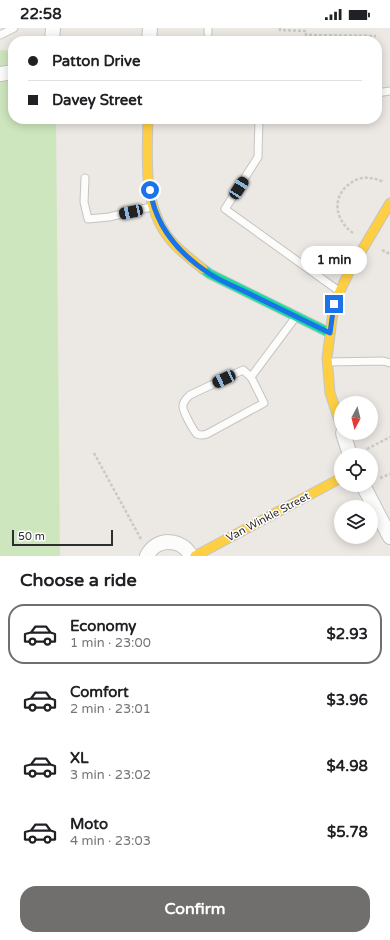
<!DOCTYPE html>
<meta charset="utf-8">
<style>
:root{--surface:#fff;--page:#f6f6f6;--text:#202124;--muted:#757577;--line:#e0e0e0;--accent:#706f6e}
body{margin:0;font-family:"Varela Round",sans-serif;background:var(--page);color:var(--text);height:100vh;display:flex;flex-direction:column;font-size:15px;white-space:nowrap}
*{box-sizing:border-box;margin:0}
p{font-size:13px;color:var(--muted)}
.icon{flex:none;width:22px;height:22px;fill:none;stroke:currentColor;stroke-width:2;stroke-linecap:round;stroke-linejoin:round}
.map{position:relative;height:528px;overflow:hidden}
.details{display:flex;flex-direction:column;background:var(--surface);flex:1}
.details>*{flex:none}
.hud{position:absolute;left:8px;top:8px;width:374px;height:88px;border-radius:16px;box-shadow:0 2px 10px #0003;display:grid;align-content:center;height:88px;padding:0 20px;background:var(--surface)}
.needle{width:26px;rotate:187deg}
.controls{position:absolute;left:334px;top:368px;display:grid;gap:8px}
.controls a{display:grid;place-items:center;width:44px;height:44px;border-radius:50%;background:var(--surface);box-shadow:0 2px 10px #0003;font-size:20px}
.scale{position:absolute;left:12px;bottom:10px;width:101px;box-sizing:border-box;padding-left:4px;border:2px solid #2e2e2e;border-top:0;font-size:11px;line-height:14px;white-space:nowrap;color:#2e2e2e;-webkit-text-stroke:3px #fff;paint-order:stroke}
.end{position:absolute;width:18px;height:18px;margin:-9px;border:5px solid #1a73e8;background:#fff;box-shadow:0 0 0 2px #fff}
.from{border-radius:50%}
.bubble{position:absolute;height:28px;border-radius:14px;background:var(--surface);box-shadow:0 2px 10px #0003;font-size:13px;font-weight:700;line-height:28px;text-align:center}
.car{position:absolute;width:12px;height:24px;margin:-12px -6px;border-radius:5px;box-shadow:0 0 3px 1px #0007;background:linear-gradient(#222 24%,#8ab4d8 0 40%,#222 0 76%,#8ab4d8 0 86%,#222 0)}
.hud b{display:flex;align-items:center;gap:14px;height:38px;font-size:15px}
.hud b+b{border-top:1px solid var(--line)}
.hud i{width:10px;height:10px;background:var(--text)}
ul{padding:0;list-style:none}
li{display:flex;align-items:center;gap:12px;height:60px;margin:0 8px 6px;padding:0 12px;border:2px solid transparent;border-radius:16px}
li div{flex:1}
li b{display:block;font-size:15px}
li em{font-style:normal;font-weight:700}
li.active{border-color:var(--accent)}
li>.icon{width:36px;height:36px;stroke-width:1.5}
h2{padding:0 20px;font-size:18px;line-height:48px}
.primary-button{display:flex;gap:8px;margin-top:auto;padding:8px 20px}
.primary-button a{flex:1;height:46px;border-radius:16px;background:var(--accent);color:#fff;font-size:16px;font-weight:700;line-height:46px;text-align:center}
.status{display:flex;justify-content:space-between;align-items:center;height:28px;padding:0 20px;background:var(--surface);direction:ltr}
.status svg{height:11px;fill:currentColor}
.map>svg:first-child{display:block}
.green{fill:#cee6be}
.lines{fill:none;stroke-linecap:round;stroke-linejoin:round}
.lane-casing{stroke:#c5c4c5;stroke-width:9}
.street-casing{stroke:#c5c4c5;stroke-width:16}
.fast-casing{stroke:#c5c4c5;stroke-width:11}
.slow-casing{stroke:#c5c4c5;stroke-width:11}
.path{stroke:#c9c9c8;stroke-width:2.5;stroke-dasharray:3 2;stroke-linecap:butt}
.lane{stroke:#fcfcfb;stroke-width:7}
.street{stroke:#fcfcfb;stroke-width:14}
.fast{stroke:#16e098;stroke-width:9}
.slow{stroke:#ffcf43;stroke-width:9}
.route{stroke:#1a73e8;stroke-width:5}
.labels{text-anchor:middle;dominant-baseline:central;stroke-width:3;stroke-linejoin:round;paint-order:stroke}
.street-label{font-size:11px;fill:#2e2e2e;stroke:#fff}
</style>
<div class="status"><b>22:58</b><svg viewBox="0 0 49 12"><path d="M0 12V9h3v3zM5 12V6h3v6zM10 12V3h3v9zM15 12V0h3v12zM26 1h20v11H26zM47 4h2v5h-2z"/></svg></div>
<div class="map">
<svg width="390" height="528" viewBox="0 0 390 528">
<rect width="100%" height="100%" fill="#ece8e4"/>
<!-- green -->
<polygon class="green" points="0,22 13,23 13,91 56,91 60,528 0,528"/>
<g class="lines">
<defs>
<g id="lane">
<polyline points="208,0 208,5"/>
<polyline points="0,7 14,0"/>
<polyline points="377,65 390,63"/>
<polyline points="259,91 258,129 225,181 339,263"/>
<polyline points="85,150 84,174 88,191 109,189 151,179"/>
<polyline points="329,334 383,333 390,335"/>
<path d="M243,342L251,349L264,375L207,406C204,407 201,408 197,406C194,404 182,382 183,378C183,373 187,370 190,367Z"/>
<polyline points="251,349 295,290"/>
</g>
<g id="street">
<polyline points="52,13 53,0"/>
<polyline points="149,13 150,0"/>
<polyline points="0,46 13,44"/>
<polyline points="343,405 350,427"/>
<polyline points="363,457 390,509"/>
<path d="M147,528C156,509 182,510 191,528"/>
</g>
<polyline id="fast" points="203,241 210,246 330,305"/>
<g id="slow">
<path d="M148,91C147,134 142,183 175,217C184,226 193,233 203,241"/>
<polyline points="341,398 330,365 327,330 334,276 349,244 390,175"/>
<polyline points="195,528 341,450"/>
</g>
</defs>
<!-- lane casing -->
<use href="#lane" class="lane-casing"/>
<!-- street casing -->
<use href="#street" class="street-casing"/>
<!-- fast casing -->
<use href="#fast" class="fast-casing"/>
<!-- slow casing -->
<use href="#slow" class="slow-casing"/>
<!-- path -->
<g class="path">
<polyline points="280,0 280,2 306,3 306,7 376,8"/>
<path d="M353,205C336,193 331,171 348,157C352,154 357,151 362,150C370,149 377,151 384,154"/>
<polyline points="382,222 390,226"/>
<polyline points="367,421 390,409"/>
<polyline points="94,425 142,513"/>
<polyline points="380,450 390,446"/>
</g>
<!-- lane -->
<use href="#lane" class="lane"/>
<!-- street -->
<use href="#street" class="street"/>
<!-- fast -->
<use href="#fast" class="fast"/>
<!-- slow -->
<use href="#slow" class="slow"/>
</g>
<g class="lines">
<!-- route -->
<path class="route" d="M150,162C156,199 179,226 210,246C224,255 241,261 256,269C281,281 305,293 330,305L334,276"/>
</g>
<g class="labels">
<!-- street labels -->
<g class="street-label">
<text transform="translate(268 489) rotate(-28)">Van Winkle Street</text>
</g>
</g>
</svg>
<div class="controls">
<a><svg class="needle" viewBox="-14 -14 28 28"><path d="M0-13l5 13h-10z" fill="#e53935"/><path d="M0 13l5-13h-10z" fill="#757577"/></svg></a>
<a><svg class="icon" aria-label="locate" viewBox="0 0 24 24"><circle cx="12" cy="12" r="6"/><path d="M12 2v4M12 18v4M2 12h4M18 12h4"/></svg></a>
<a><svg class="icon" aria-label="layers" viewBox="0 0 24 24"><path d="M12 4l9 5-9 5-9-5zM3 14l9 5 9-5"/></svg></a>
</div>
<div class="scale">50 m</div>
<i class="end from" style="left:150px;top:162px"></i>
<i class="end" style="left:334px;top:276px"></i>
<div class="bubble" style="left:301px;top:218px;width:66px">1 min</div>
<i class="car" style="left:239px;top:160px;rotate:33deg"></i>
<i class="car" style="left:131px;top:184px;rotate:258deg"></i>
<i class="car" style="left:224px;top:351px;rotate:245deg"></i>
<div class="hud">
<b><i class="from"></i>Patton Drive</b>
<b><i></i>Davey Street</b>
</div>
</div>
<section class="details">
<h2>Choose a ride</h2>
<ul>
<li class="active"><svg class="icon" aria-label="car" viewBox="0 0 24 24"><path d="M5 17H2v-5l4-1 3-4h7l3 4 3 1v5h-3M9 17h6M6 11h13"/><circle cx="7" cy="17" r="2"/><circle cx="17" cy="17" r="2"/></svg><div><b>Economy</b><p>1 min · 23:00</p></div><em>$2.93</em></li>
<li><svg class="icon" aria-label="car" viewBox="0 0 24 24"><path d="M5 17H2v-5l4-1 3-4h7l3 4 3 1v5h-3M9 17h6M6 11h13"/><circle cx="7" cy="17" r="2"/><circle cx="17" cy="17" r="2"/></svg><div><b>Comfort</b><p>2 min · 23:01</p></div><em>$3.96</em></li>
<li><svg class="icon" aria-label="car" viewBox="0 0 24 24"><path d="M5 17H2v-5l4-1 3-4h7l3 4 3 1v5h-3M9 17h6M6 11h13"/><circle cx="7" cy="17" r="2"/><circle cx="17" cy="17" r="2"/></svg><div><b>XL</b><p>3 min · 23:02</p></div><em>$4.98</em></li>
<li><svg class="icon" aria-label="car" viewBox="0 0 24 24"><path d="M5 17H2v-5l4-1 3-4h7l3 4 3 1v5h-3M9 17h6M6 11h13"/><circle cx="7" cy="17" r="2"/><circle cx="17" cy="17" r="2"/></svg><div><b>Moto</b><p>4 min · 23:03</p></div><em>$5.78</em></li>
</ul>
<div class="primary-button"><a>Confirm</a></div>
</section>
